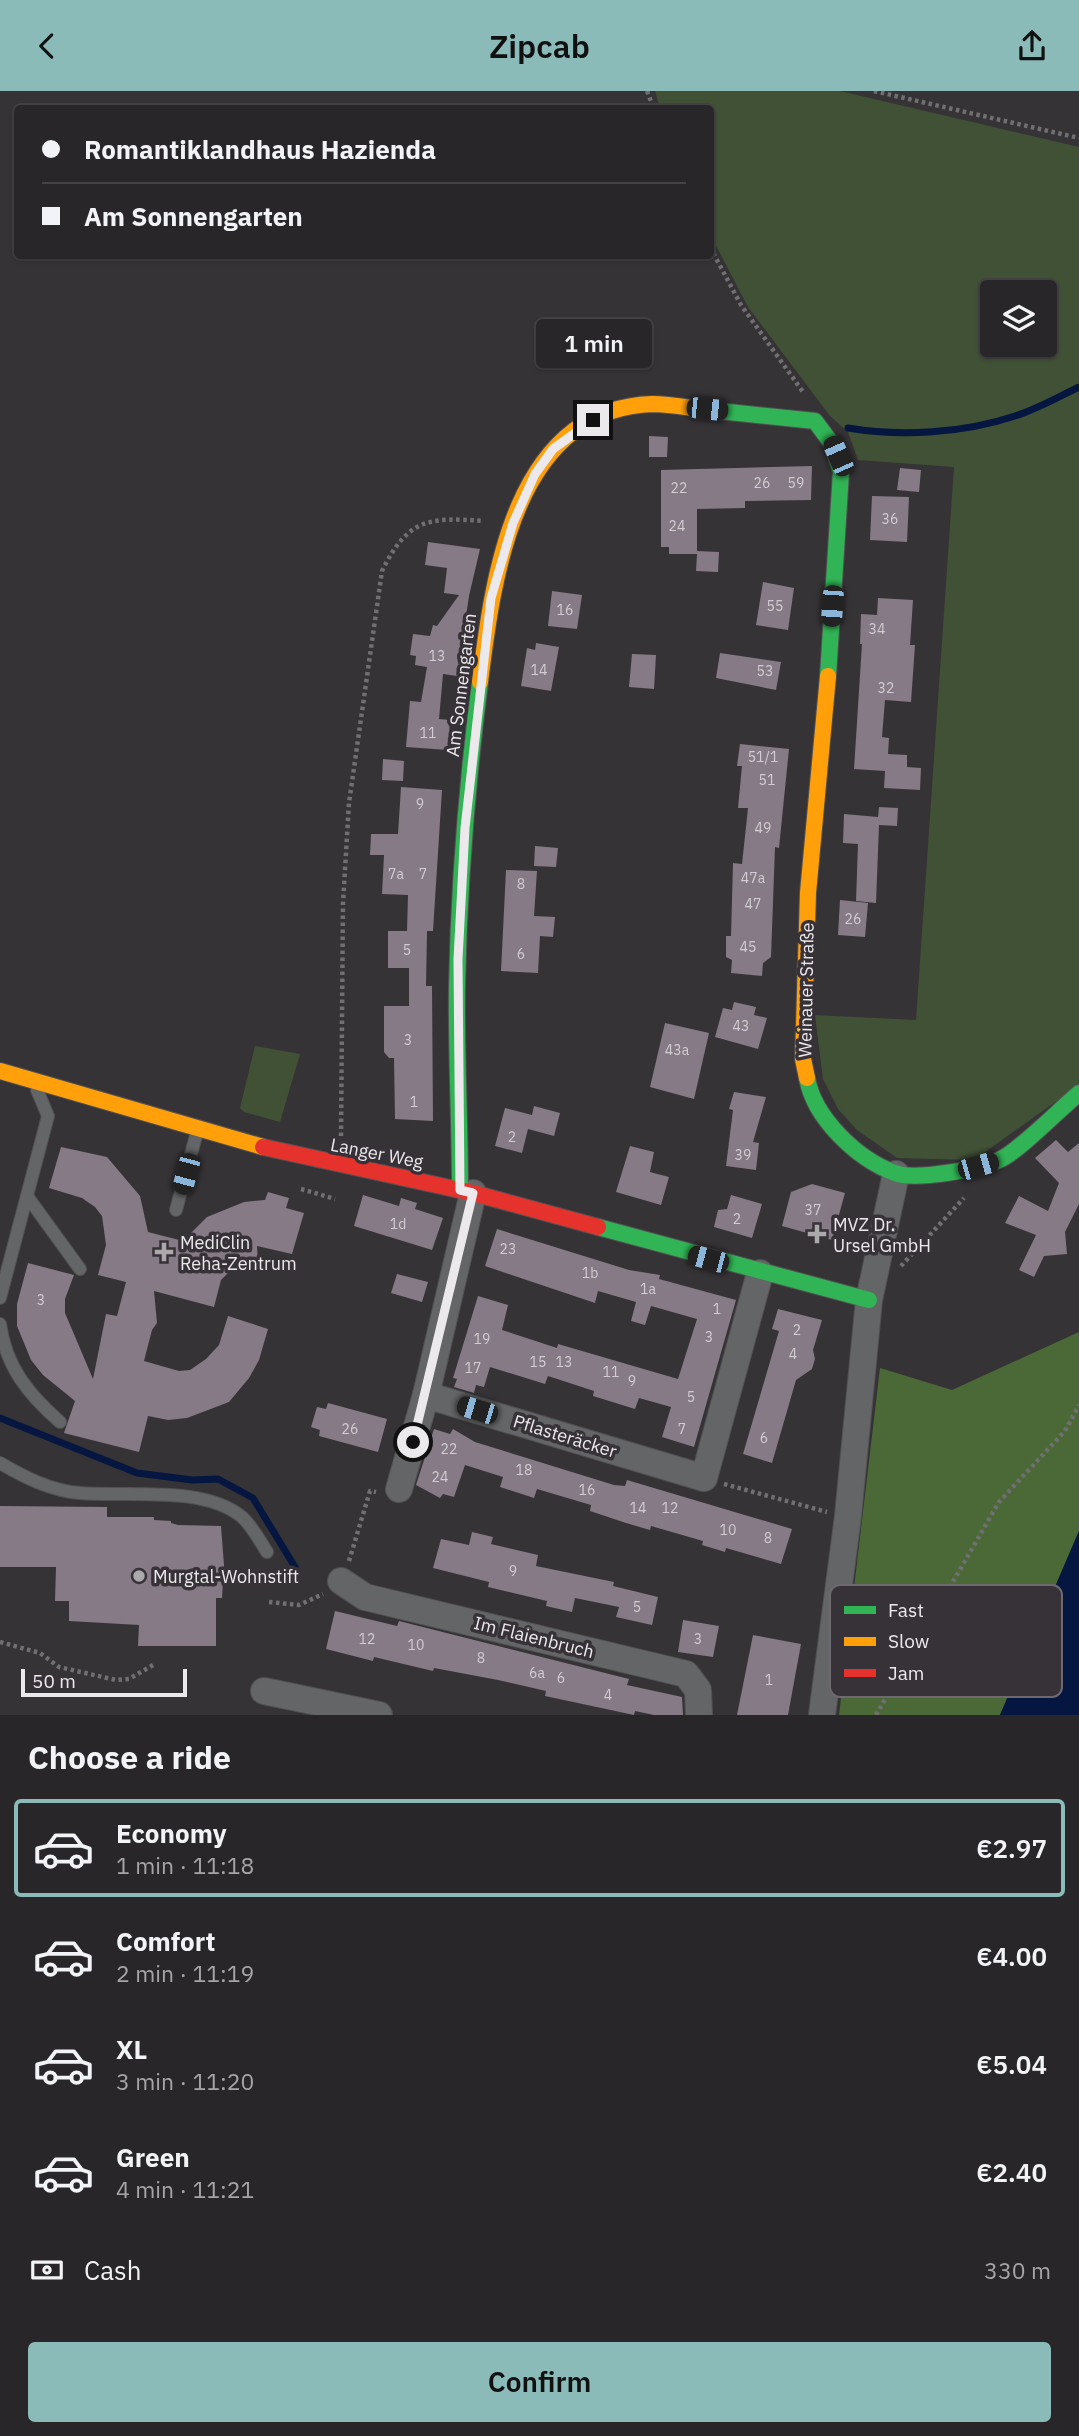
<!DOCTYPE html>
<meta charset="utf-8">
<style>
:root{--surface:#282628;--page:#343234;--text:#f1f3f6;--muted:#a5a5a8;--line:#444345;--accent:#8bbbb9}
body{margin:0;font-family:"IBM Plex Sans",sans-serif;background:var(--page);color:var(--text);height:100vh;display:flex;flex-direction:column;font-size:26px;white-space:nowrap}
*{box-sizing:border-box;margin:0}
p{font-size:23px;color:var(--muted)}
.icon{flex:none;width:38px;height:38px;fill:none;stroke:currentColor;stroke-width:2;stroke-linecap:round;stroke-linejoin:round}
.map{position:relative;height:1624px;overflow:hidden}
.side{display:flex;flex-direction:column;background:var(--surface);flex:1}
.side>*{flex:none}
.banner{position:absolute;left:14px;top:14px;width:700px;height:154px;border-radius:7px;box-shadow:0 2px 5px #0004,0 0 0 2px var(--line);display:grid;align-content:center;height:154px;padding:0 28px;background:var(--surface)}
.controls{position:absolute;left:980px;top:189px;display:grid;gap:14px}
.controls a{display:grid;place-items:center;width:77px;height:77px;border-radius:7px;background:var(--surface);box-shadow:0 2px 5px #0004,0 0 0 2px var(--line);font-size:35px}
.scale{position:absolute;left:21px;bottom:18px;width:166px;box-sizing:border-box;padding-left:7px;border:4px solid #ece9ed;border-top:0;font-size:19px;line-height:24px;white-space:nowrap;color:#ece9ed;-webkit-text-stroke:5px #373237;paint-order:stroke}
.end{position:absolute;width:32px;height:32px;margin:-16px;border:9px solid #ece9ed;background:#111;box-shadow:0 0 0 4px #111}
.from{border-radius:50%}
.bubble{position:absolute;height:49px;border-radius:7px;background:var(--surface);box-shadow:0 2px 5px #0004,0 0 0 2px var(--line);font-size:23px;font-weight:600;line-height:49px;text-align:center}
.car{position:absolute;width:21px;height:42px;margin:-21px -10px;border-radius:9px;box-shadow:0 0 5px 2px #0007;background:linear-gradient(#222 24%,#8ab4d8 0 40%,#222 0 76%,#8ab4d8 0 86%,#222 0)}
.banner b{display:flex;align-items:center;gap:24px;height:66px;font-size:26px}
.banner b+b{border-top:2px solid var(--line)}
.banner i{width:18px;height:18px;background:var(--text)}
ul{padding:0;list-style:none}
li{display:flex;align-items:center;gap:21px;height:98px;margin:0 14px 10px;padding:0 14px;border:4px solid transparent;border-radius:7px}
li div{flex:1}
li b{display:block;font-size:26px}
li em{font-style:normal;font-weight:600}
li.current{border-color:var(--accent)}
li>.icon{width:63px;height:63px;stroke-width:1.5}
h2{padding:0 28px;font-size:32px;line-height:84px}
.pay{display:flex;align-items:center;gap:18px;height:77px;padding:0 28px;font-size:26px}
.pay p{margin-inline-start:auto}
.action{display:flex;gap:14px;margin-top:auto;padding:14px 28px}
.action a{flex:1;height:80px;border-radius:7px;background:var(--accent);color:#111;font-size:28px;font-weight:600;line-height:80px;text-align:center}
header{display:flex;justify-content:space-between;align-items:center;height:91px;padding:0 28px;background:var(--accent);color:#111;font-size:32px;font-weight:600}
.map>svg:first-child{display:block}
.green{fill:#405136;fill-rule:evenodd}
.forest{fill:#4b6837}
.water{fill:#051740}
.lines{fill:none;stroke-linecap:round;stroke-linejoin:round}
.stream{stroke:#051740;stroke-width:7}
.building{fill:#857a85}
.lane-casing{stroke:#525152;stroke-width:14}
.street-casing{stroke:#525152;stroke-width:28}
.fast-casing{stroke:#525152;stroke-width:18}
.slow-casing{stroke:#525152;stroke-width:18}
.jam-casing{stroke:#525152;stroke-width:18}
.path{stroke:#706f71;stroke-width:4.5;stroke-dasharray:3.5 3.5;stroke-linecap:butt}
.lane{stroke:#646566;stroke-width:12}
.street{stroke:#646566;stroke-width:26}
.fast{stroke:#30b455;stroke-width:16}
.slow{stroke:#ff9f0a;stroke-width:16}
.jam{stroke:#e5322d;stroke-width:16}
.route{stroke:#ece9ed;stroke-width:9}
.poi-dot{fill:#aca9ad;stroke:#373237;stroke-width:2.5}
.labels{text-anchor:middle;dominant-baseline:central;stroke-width:7;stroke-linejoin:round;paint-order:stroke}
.number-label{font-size:14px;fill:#d2cdd3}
.street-label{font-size:18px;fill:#ece9ed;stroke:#373237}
.poi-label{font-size:18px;fill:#ece9ed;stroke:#373237;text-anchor:start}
.key{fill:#373237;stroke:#6d696e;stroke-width:2}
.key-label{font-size:19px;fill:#ece9ed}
</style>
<header><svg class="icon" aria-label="back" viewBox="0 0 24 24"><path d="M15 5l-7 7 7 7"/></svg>Zipcab<svg class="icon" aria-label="share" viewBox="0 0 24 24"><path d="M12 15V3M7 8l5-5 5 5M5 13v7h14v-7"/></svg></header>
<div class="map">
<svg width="1079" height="1624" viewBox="0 0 1079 1624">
<rect width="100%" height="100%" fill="#363336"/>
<!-- green -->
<g class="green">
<path d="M655,0H840L1079,56V994L974,1069L897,1067L857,1039L838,1018L823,988L815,924L916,929L954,376L858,369L848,341L830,325L748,216L711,145L710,18L660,17ZM992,201H1045V254H992Z"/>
<polygon points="255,955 300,963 280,1031 244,1021 240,1017"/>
</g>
<!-- forest -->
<polygon class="forest" points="1079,1241 1079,1440 1000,1624 839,1624 880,1277 952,1299"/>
<!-- water -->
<polygon class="water" points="1079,1440 1079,1624 1000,1624"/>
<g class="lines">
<!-- stream -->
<g class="stream">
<path d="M848,337C901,346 964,342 1015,325C1037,318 1058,306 1079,296"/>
<polyline points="0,1327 137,1382 192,1389 218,1388 253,1407 295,1476"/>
</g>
</g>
<!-- building -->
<g class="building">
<polygon points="649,345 668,346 667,366 649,366"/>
<polygon points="812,375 811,409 745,410 745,417 697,418 697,460 719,461 718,481 696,480 697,463 669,463 669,456 661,456 661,379"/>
<polygon points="900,377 921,379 919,401 897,399"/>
<polygon points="872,405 909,406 907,451 870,449"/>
<polygon points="428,451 480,458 469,505 457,585 443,583 439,628 450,629 448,659 406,656 410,610 421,611 427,576 415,574 416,565 410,564 413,543 430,545 433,534 437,535 459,504 444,502 447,477 425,474"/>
<polygon points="763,491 794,497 788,539 756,534"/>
<polygon points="552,500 582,504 577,538 548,535"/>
<polygon points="878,507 913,509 910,554 915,554 911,611 885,609 882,646 889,647 888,663 907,664 907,676 921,677 920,699 884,697 885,680 854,678 862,553 860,553 861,523 877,524"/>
<polygon points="536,552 559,556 551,600 521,595 527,557 535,559"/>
<polygon points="720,562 781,571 776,599 716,587"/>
<polygon points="632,563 656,564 654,598 629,596"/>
<polygon points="740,653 789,658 779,757 775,756 771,866 763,872 762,885 731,882 732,869 726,866 726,845 731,845 733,772 742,773 748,717 738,717 742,675 737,675"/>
<polygon points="383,668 404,670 403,690 382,689"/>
<polygon points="401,696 442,699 433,840 427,840 426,895 432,895 433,1030 395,1028 394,967 389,967 384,961 384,915 409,915 409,877 388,877 388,840 407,840 408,804 382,803 384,764 370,764 371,743 398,743"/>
<polygon points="879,716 898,717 897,735 879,734 876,812 856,810 858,753 843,752 844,723 878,726"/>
<polygon points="535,755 558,757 556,776 534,775"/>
<polygon points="506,779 537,780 534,825 555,826 553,846 540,845 538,882 501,880"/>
<polygon points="840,809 868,812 865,846 838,844"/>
<polygon points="734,911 756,916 754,924 767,927 758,958 715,946 723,917 732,919"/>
<polygon points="665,932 709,942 694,1008 650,996"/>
<polygon points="734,1001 766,1006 753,1051 759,1052 756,1079 726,1075 733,1019 729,1018"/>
<polygon points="534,1015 560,1022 554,1045 528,1038 522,1062 495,1055 505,1017 532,1024"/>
<polygon points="1056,1049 1068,1061 1079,1052 1079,1113 1065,1141 1067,1163 1044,1165 1034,1186 1019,1179 1036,1144 1005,1132 1019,1105 1048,1120 1059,1092 1035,1067"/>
<polygon points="630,1055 654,1061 650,1081 669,1086 661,1114 616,1101"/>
<polygon points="61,1056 107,1066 140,1105 148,1141 183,1150 207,1126 244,1111 265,1109 268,1101 289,1107 286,1117 304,1122 292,1163 257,1155 258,1173 233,1177 221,1189 214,1216 154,1200 157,1232 152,1239 144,1270 179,1280 190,1279 206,1268 219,1254 228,1225 268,1238 259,1269 249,1287 229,1311 187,1327 168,1329 148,1325 139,1361 64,1342 75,1310 43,1284 31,1269 17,1235 17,1213 28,1172 74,1184 65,1208 65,1222 93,1288 106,1223 117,1225 126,1191 98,1184 106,1154 102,1125 95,1116 82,1107 49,1097"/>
<polygon points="812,1093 845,1102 832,1149 782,1135 791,1101"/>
<polygon points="363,1104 399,1115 401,1107 417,1112 415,1118 443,1127 432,1159 354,1135"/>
<polygon points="731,1104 762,1113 752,1147 714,1136 718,1119 727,1118"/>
<polygon points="497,1138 629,1179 660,1184 659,1188 736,1209 694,1356 662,1346 671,1316 639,1307 635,1318 593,1305 594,1300 548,1285 545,1293 490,1276 484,1296 476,1294 474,1302 454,1296 457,1288 453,1287 478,1205 508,1214 502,1239 557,1257 558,1253 678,1288 697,1228 651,1215 645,1234 631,1230 636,1211 598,1200 595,1212 485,1175"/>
<polygon points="397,1183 428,1191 422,1211 391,1202"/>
<polygon points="778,1218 822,1229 813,1259 815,1268 812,1278 796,1289 772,1372 743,1363 779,1240 772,1238"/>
<polygon points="328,1312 387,1328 378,1361 319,1345 320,1339 311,1336 317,1316 326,1318"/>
<polygon points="434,1338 450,1343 453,1338 475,1351 614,1394 625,1395 627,1389 792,1438 781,1473 726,1457 725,1461 702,1454 703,1450 651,1435 650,1439 626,1432 590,1420 591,1414 537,1398 534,1407 500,1396 503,1386 465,1374 454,1406 443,1403 440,1407 416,1394"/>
<polygon points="0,1415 107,1416 107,1426 154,1426 154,1429 171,1430 171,1432 178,1434 221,1435 224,1474 222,1507 216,1507 216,1555 138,1555 139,1534 69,1530 69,1510 55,1510 56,1476 0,1476"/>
<polygon points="472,1441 493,1446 491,1453 538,1464 536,1475 614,1491 613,1495 658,1506 652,1534 616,1526 619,1516 575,1507 572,1521 546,1515 547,1510 488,1496 489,1491 433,1477 441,1448 469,1454"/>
<polygon points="335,1520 397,1535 399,1530 629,1588 627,1594 682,1606 683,1624 654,1624 635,1620 634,1624 545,1605 546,1600 498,1589 434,1577 433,1580 374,1566 373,1570 326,1558"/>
<polygon points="683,1529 719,1535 713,1566 678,1561"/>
<polygon points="753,1544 801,1553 788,1624 737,1624"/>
</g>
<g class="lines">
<defs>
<g id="lane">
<polyline points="27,1105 80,1178"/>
<polyline points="176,1119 197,1041"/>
<polyline points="0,1207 48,1025 37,999"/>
<path d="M0,1233C6,1276 28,1303 60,1331"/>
<path d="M0,1372C24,1386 51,1400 80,1402C127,1406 204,1394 242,1426C252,1435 260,1450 267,1461"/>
</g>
<g id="street">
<polyline points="473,1102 426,1304 704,1387 760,1182"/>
<polyline points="399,1398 426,1304"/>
<polyline points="341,1490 365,1506 686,1583 698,1599 699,1624"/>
<polyline points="264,1600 379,1624"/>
<polyline points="822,1624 848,1425 869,1209 896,1083"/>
</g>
<g id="fast">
<polyline points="700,318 815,330 832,353 841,381 828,585"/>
<path d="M807,987C814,1027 857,1068 895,1082C915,1090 981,1078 1001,1068C1020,1059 1060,1018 1079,1002"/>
<path d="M460,1099C460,1031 456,963 457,895C459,794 467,692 480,591"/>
<polyline points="598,1136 869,1209"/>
</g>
<g id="slow">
<path d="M480,591C493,486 514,318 652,313C668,313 685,316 700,318"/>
<polyline points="0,980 263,1056"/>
<polyline points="807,987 803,968 808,802 828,585"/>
</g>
<polyline id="jam" points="263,1056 473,1102 598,1136"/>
</defs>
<!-- lane casing -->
<use href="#lane" class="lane-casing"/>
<!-- street casing -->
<use href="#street" class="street-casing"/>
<!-- fast casing -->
<use href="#fast" class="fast-casing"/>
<!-- slow casing -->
<use href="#slow" class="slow-casing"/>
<!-- jam casing -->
<use href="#jam" class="jam-casing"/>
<!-- path -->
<g class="path">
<polyline points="647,0 654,18"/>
<polyline points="874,0 1079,47"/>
<polyline points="710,156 741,214 803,301"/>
<path d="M341,1045L343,812L349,712L382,480C408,427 429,426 484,430"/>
<polyline points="301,1098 335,1108"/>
<polyline points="901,1175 964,1107"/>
<polyline points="724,1393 827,1421"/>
<polyline points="349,1470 370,1400 376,1401"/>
<polyline points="269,1511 299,1514 323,1503"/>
<polyline points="0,1551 40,1562 59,1576 116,1589 129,1588 153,1574"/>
<polyline points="876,1624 999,1411 1065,1340 1079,1314"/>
</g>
<!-- lane -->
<use href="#lane" class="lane"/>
<!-- street -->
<use href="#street" class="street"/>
<!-- fast -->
<use href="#fast" class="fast"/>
<!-- slow -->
<use href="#slow" class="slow"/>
<!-- jam -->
<use href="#jam" class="jam"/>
</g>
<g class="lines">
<!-- route -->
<polyline class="route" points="413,1351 473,1102 460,1099 458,868 465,737 491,507 513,432 535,383 553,358 593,329"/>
</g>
<!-- markers -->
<g class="poi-dot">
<path d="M813.5 1132.5h7v7h7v7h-7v7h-7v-7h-7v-7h7z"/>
<path d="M160.5 1150.5h7v7h7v7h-7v7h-7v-7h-7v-7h7z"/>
<circle cx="139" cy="1485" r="7"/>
</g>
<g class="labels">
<!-- number labels -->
<g class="number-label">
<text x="762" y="392">26</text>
<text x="796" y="392">59</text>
<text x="679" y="397">22</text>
<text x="890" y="428">36</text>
<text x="677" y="435">24</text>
<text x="775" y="515">55</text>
<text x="565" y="519">16</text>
<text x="877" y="538">34</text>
<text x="437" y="565">13</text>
<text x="539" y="579">14</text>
<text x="765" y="580">53</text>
<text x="886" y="597">32</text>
<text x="428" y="642">11</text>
<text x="763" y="666">51/1</text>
<text x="767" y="689">51</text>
<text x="420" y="713">9</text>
<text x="763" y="737">49</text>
<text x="396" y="783">7a</text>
<text x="423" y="783">7</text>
<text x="753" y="787">47a</text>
<text x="521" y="793">8</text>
<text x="753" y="813">47</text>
<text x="853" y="828">26</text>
<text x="748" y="856">45</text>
<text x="407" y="859">5</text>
<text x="521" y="863">6</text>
<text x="741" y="935">43</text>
<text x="408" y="949">3</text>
<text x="677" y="959">43a</text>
<text x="414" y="1011">1</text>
<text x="512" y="1046">2</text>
<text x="743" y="1064">39</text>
<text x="813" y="1119">37</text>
<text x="737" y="1128">2</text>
<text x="398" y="1133">1d</text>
<text x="508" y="1158">23</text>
<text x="590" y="1182">1b</text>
<text x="648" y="1198">1a</text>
<text x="41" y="1209">3</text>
<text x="717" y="1218">1</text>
<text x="797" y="1239">2</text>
<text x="709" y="1246">3</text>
<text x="482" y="1248">19</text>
<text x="793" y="1263">4</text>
<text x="538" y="1271">15</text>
<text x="564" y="1271">13</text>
<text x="473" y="1277">17</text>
<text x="611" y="1281">11</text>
<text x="632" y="1290">9</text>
<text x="691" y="1306">5</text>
<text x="350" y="1338">26</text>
<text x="682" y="1338">7</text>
<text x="764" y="1347">6</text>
<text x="449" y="1358">22</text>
<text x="524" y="1379">18</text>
<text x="440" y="1386">24</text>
<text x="587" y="1399">16</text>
<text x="638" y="1417">14</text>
<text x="670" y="1417">12</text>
<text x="728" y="1439">10</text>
<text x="768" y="1447">8</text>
<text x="513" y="1480">9</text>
<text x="637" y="1516">5</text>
<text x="367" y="1548">12</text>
<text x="698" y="1548">3</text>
<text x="416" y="1554">10</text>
<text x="481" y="1567">8</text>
<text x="537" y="1582">6a</text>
<text x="561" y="1587">6</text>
<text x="769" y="1589">1</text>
<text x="608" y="1604">4</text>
</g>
<!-- street labels -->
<g class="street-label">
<text transform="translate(461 594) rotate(-83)">Am Sonnengarten</text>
<text transform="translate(806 899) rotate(-89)">Weinauer Straße</text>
<text transform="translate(377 1062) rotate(11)">Langer Weg</text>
<text transform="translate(565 1345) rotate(17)">Pflasteräcker</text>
<text transform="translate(534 1546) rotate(14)">Im Flaienbruch</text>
</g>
<!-- poi labels -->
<g class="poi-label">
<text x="833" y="1133">MVZ Dr.<tspan x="833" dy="21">Ursel GmbH</tspan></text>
<text x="180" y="1151">MediClin<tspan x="180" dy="21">Reha-Zentrum</tspan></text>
<text x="153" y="1485">Murgtal-Wohnstift</text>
</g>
</g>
<!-- legend -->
<rect x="830" y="1494" width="232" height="112" rx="10" class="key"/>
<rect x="844" y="1515" width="32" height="8" fill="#30b455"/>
<rect x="844" y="1546" width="32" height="9" fill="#ff9f0a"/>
<rect x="844" y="1578" width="32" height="8" fill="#e5322d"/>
<g class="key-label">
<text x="888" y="1526">Fast</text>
<text x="888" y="1557">Slow</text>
<text x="888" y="1589">Jam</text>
</g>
</svg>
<div class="controls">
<a><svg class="icon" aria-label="layers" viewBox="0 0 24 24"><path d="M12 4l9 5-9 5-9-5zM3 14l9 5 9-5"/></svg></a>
</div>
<div class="scale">50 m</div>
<i class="end from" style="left:413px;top:1351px"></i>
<i class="end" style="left:593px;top:329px"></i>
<div class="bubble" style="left:536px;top:228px;width:116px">1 min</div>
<i class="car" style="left:707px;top:318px;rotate:96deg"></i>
<i class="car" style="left:838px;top:365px;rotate:336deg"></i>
<i class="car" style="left:832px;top:515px;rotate:184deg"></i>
<i class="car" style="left:978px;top:1075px;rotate:74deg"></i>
<i class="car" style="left:186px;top:1083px;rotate:195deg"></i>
<i class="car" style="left:708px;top:1168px;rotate:285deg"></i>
<i class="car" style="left:477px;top:1319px;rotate:287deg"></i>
<div class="banner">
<b><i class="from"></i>Romantiklandhaus Hazienda</b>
<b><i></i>Am Sonnengarten</b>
</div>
</div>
<section class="side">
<h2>Choose a ride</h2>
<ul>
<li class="current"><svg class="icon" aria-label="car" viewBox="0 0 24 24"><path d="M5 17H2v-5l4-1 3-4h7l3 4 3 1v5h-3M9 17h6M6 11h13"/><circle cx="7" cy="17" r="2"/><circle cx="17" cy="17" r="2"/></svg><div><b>Economy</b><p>1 min · 11:18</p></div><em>€2.97</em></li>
<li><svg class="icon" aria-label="car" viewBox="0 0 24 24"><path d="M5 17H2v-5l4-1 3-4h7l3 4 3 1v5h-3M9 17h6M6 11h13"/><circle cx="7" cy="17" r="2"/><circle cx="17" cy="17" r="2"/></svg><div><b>Comfort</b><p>2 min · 11:19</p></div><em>€4.00</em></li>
<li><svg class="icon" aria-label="car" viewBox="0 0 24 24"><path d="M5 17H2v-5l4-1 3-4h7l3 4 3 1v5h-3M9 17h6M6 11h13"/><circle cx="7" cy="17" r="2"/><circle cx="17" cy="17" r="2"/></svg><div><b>XL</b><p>3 min · 11:20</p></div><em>€5.04</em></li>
<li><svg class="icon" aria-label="car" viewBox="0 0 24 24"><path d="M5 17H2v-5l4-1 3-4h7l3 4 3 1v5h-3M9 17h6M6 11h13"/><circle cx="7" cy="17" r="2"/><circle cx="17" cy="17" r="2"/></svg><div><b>Green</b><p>4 min · 11:21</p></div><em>€2.40</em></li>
</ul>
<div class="pay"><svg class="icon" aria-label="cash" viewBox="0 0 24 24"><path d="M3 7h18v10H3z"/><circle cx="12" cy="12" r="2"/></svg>Cash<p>330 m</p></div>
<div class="action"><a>Confirm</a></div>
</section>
